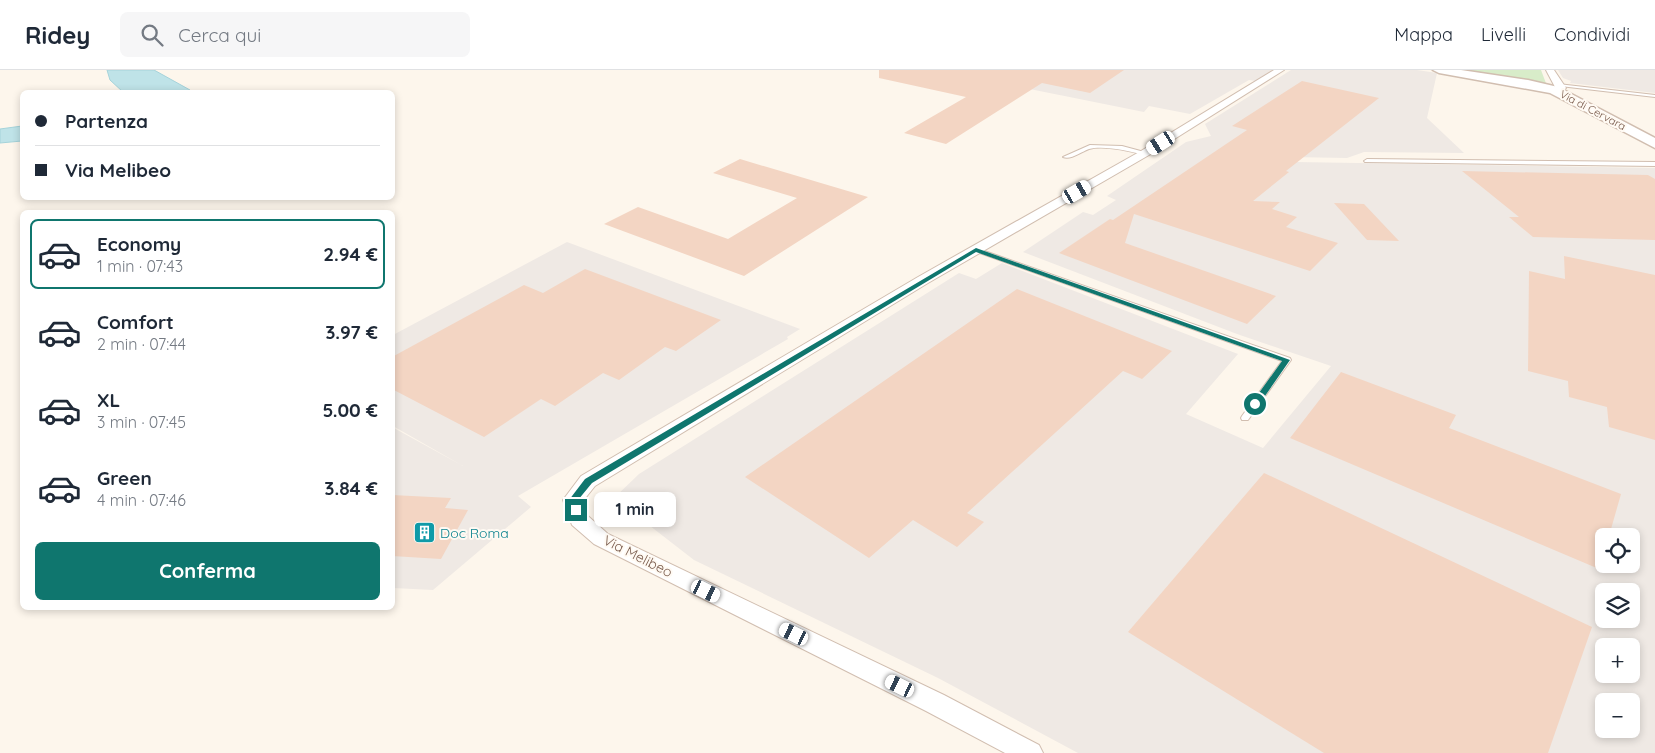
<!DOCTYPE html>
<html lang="it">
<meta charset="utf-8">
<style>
:root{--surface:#fff;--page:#f6f6f7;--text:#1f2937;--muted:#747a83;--line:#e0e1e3;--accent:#0f766e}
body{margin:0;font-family:Quicksand,sans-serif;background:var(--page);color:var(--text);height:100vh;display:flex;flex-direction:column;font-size:19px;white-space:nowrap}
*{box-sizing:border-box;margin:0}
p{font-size:16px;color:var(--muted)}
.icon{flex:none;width:28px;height:28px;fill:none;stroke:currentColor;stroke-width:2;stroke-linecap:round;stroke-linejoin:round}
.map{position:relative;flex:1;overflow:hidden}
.details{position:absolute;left:20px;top:140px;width:375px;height:400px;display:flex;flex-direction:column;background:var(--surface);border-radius:8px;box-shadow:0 2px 8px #0003}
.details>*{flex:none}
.guide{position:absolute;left:20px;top:20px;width:375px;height:110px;border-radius:8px;box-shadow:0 2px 8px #0003;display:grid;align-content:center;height:110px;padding:0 15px;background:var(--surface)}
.tools{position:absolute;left:1595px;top:458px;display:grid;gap:10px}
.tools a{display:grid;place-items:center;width:45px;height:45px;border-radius:8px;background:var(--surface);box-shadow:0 2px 8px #0003;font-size:25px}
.end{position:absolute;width:22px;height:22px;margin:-11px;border:6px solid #0f766e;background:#fff;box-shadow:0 0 0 2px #fff}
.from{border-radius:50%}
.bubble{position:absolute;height:35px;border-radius:8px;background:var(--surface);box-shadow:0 2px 8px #0003;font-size:16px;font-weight:700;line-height:35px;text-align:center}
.car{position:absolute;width:15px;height:30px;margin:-15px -8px;border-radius:6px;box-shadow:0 0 4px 1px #0007;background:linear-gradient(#fff 24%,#345 0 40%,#fff 0 76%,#345 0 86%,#fff 0)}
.guide b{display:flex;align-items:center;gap:18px;height:48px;font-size:19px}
.guide b+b{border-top:1px solid var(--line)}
.guide i{width:12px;height:12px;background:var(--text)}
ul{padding:9px 0 0;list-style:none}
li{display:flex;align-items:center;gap:15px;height:70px;margin:0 10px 8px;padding:0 5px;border:2px solid transparent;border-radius:8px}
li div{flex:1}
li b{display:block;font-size:19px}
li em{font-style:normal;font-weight:700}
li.current{border-color:var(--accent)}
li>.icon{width:45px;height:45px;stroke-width:1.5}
.button{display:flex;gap:10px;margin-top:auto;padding:10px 15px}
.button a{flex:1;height:58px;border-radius:8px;background:var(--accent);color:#fff;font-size:20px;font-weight:700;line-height:58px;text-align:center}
header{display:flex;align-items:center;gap:30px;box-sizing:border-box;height:70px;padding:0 25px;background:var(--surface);border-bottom:1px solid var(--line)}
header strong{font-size:24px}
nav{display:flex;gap:28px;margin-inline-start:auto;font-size:18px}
.search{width:350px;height:45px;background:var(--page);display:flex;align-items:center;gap:12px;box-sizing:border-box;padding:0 18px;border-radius:8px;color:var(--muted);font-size:19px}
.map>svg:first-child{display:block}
.industrial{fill:#efe9e4;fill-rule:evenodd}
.green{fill:#d8ecc9}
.water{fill:#bfe3e8;stroke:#a5d3da}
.building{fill:#f3d5c3}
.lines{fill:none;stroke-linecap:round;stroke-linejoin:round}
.service-casing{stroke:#d1beb0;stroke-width:2}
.minor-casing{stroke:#d1beb0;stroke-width:2}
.tertiary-casing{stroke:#d1beb0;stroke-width:3}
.service{fill:#fff;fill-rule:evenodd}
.minor{fill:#fff;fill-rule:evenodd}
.tertiary{fill:#fff;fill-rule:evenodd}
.route{fill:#0f766e}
.labels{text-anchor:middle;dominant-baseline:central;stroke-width:4;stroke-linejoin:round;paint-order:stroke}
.far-street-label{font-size:11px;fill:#7a5c4d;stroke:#fffaf3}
.culture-label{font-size:14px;fill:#0d838f;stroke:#fffaf3;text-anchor:start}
.street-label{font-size:14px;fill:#7a5c4d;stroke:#fffaf3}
</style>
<header>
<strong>Ridey</strong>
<div class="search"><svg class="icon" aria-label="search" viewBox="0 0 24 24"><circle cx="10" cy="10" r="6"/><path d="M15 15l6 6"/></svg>Cerca qui</div>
<nav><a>Mappa</a><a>Livelli</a><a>Condividi</a></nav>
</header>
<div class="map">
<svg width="1655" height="683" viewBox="0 0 1655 683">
<rect width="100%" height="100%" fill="#fdf6ec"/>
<!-- industrial -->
<g class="industrial">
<polygon points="935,0 1272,0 1255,11 1249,10 1190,44 1149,36 1144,42"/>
<path d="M1291,0H1417L1437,3L1427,48L1464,83L1364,82L1347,88L1290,87L1296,92L1655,98V683H1078L938,608L694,490L614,428L639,404L959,203L976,209L1002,193L1238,284L1186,344L1263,378L1331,296L1237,264L1023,182L1083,142L1093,145L1116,130L1107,126L1186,72L1211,66L1205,54ZM1604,466H1631V494H1604ZM1604,521H1631V549H1604ZM1604,576H1631V604H1604ZM1604,631H1631V659H1604Z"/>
<polygon points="1558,0 1655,0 1655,23 1570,13 1571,11 1563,8"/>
<polygon points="567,172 800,259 787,267 788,269 518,426 531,437 433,520 393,518 392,357 463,396 393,356 393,265"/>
</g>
<!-- green -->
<polygon class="green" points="1452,0 1541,0 1547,16"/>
<!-- water -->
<g class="water">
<polygon points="107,0 154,0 190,20 189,22 123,22 110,10"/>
<polygon points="22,56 22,71 0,73 0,59"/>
</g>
<!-- building -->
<g class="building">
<polygon points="879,0 1124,0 1090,23 1042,13 946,74 904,63 966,27 879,8"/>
<polygon points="1302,11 1379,28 1286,101 1289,102 1253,131 1280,132 1272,139 1297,147 1286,157 1338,173 1310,201 1134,144 1125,173 1276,226 1247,254 1059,183 1110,149 1113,150 1247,60 1232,56"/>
<polygon points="740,89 868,127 744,206 604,154 638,137 728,169 797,128 713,103"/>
<polygon points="1462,101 1648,105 1655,109 1655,170 1533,167 1509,147 1519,147"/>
<polygon points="1334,133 1364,134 1399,171 1367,170"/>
<polygon points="1564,186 1655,205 1655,370 1609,357 1607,337 1569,327 1568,311 1528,301 1529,201 1565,209"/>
<polygon points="585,199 721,250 676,281 665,277 619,310 603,303 555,336 541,329 484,367 392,319 392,287 524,215 543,223"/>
<polygon points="1017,219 1172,281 1142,309 1123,301 967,443 984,452 957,477 913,450 869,488 745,407"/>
<polygon points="1341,302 1456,345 1449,358 1621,424 1609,466 1604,466 1604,483 1599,499 1290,368"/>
<polygon points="1264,403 1592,557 1548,683 1324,683 1128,562"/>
<polygon points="392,425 451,428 445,438 468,440 441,489 392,486"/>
</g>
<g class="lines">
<defs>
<g id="service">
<polygon points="1558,14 1655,25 1655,27 1560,16 1558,16"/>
<path d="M1090,75L1122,76L1148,83L1145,85C1130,81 1103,75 1089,79C1081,82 1071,90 1063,87Z"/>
<polygon points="1367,89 1655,92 1655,96 1365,92 1364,91"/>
<polygon points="976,178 1290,288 1291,290 1248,350 1242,350 1241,348 1242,346 1282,291 974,181 973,180"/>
</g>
<g id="minor">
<polygon points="1274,0 1284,0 1149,85 928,213 595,416 583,431 588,446 608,464 944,625 1039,675 1043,683 1005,683 926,641 594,474 572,455 563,430 581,406 918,207 1141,81"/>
<polygon points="1546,0 1554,0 1566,18 1564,20 1551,22 1551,18 1555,17"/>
</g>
<polygon id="tertiary" points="1433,0 1461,0 1528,10 1558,17 1655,68 1655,78 1550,23 1439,3"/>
</defs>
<!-- service casing -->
<use href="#service" class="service-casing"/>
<!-- minor casing -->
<use href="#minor" class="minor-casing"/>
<!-- tertiary casing -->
<use href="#tertiary" class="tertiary-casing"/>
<!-- service -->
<use href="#service" class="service"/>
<!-- minor -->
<use href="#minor" class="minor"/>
<!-- tertiary -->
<use href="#tertiary" class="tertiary"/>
</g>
<!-- route -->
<polygon class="route" points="976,178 1290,290 1258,336 1252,336 1251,334 1282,291 976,182 592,413 578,430 581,440 580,442 573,442 569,430 585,409"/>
<!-- icons -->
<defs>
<symbol id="building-square" viewBox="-11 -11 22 22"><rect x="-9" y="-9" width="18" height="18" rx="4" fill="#0f9aa8" stroke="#fffaf3"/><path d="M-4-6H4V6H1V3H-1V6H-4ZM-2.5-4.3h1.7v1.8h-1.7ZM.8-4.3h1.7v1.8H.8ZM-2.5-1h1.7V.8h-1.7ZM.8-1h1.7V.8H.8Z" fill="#fff"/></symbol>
</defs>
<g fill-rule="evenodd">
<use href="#building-square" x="412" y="450" width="25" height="25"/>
</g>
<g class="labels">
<!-- far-street labels -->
<g class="far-street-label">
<text transform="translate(1593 40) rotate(28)">Via di Cervara</text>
</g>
<!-- culture labels -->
<g class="culture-label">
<text x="440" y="463">Doc Roma</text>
</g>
<!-- street labels -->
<g class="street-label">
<text transform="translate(638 486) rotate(27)">Via Melibeo</text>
</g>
</g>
</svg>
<div class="tools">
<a><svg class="icon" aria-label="locate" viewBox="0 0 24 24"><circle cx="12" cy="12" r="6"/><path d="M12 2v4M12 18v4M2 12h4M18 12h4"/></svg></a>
<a><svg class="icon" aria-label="layers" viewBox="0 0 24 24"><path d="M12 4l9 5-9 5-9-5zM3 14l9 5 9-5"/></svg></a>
<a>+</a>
<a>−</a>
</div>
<i class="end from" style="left:1255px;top:334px"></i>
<i class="end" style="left:576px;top:440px"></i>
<div class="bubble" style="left:594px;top:422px;width:82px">1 min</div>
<i class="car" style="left:1161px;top:73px;rotate:238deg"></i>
<i class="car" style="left:1077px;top:122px;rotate:60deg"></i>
<i class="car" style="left:706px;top:521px;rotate:116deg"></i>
<i class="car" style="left:794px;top:564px;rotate:296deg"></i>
<i class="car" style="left:900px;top:616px;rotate:296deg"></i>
<div class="guide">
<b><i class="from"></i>Partenza</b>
<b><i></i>Via Melibeo</b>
</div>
<section class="details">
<ul>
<li class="current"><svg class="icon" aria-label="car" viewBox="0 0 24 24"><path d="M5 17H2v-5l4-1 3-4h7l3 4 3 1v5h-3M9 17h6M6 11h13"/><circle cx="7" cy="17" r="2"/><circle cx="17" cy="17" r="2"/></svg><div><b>Economy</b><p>1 min · 07:43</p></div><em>2.94 €</em></li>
<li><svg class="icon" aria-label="car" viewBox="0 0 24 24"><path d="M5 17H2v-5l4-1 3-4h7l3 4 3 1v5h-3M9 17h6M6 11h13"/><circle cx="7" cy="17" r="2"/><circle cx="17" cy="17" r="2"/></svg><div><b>Comfort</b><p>2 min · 07:44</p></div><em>3.97 €</em></li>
<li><svg class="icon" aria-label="car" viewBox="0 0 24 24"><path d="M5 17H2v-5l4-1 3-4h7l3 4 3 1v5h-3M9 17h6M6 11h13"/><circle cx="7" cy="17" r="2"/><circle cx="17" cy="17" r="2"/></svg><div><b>XL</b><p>3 min · 07:45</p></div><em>5.00 €</em></li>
<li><svg class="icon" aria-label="car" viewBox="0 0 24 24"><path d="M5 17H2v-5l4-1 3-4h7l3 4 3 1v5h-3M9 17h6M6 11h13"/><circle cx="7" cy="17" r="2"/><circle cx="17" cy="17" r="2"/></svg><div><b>Green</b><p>4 min · 07:46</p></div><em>3.84 €</em></li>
</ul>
<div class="button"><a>Conferma</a></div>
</section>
</div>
